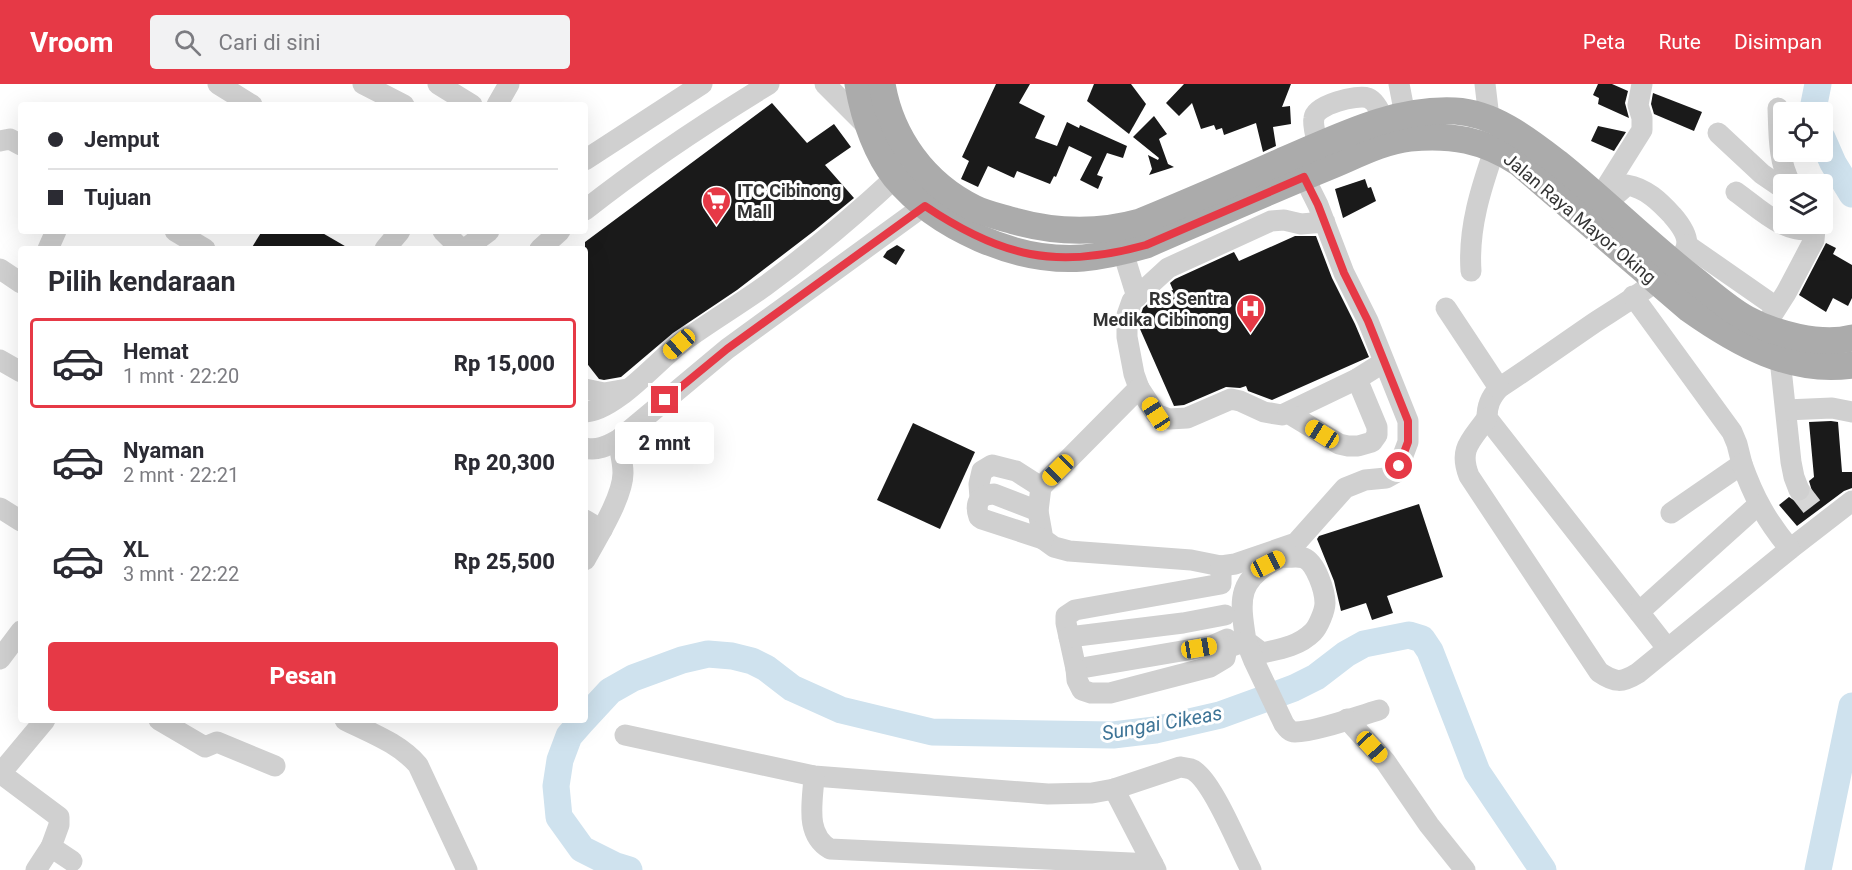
<!DOCTYPE html>
<html lang="id">
<meta charset="utf-8">
<style>
:root{--surface:#fff;--page:#f2f2f3;--text:#2b2b33;--muted:#7c7c81;--line:#e1e1e2;--accent:#e63946}
body{margin:0;font-family:Roboto,sans-serif;background:var(--page);color:var(--text);height:100vh;display:flex;flex-direction:column;font-size:22px;white-space:nowrap}
*{box-sizing:border-box;margin:0}
p{font-size:20px;color:var(--muted)}
.icon{flex:none;width:33px;height:33px;fill:none;stroke:currentColor;stroke-width:2;stroke-linecap:round;stroke-linejoin:round}
.map{position:relative;flex:1;overflow:hidden}
.side{position:absolute;left:18px;top:162px;width:570px;height:477px;display:flex;flex-direction:column;background:var(--surface);border-radius:6px;box-shadow:0 6px 24px #0002}
.side>*{flex:none}
.guide{position:absolute;left:18px;top:18px;width:570px;height:132px;border-radius:6px;box-shadow:0 6px 24px #0002;display:grid;align-content:center;height:132px;padding:0 30px;background:var(--surface)}
.controls{position:absolute;left:1773px;top:18px;display:grid;gap:12px}
.controls a{display:grid;place-items:center;width:60px;height:60px;border-radius:6px;background:var(--surface);box-shadow:0 6px 24px #0002;font-size:30px}
.end{position:absolute;width:27px;height:27px;margin:-14px;border:8px solid #e63946;background:#fff;box-shadow:0 0 0 3px #fff}
.from{border-radius:50%}
.bubble{position:absolute;height:42px;border-radius:6px;background:var(--surface);box-shadow:0 6px 24px #0002;font-size:20px;font-weight:800;line-height:42px;text-align:center}
.car{position:absolute;width:18px;height:36px;margin:-18px -9px;border-radius:8px;box-shadow:0 0 4px 2px #0007;background:linear-gradient(#f5c518 24%,#345 0 40%,#f5c518 0 76%,#345 0 86%,#f5c518 0)}
.guide b{display:flex;align-items:center;gap:21px;height:57px;font-size:22px}
.guide b+b{border-top:2px solid var(--line)}
.guide i{width:15px;height:15px;background:var(--text)}
ul{padding:0;list-style:none}
li{display:flex;align-items:center;gap:18px;height:90px;margin:0 12px 9px;padding:0 18px;border:3px solid transparent;border-radius:6px}
li div{flex:1}
li b{display:block;font-size:22px}
li em{font-style:normal;font-weight:800}
li.selected{border-color:var(--accent)}
li>.icon{width:54px;height:54px;stroke-width:1.5}
h2{padding:0 30px;font-size:27px;line-height:72px}
.cta{display:flex;gap:12px;margin-top:auto;padding:12px 30px}
.cta a{flex:1;height:69px;border-radius:6px;background:var(--accent);color:#fff;font-size:24px;font-weight:800;line-height:69px;text-align:center}
header{display:flex;align-items:center;gap:36px;box-sizing:border-box;height:84px;padding:0 30px;background:var(--accent);color:#fff}
header strong{font-size:28px}
nav{display:flex;gap:33px;margin-inline-start:auto;font-size:21px}
.search{width:420px;height:54px;background:var(--page);display:flex;align-items:center;gap:15px;box-sizing:border-box;padding:0 21px;border-radius:6px;color:var(--muted);font-size:22px}
.map>svg:first-child{display:block}
.lines{fill:none;stroke-linecap:round;stroke-linejoin:round}
.river{stroke:#cfe2ee;stroke-width:27}
.building{fill:#1a1a1a}
.minor-tunnel{stroke:#d6d6d6;stroke-width:21;stroke-dasharray:21 10;stroke-linecap:butt}
.minor{stroke:#d0d0d0;stroke-width:21}
.major{stroke:#ababab;stroke-width:27}
.route{stroke:#e63946;stroke-width:8}
.labels{text-anchor:middle;dominant-baseline:central;stroke-width:6;stroke-linejoin:round;paint-order:stroke}
.poi-label{font-size:18px;font-weight:bold;fill:#333;stroke:#fff;text-anchor:start}
.street-label{font-size:18px;fill:#333;stroke:#fff}
.water-label{font-size:20px;font-style:italic;fill:#3f7597;stroke:#fff}
</style>
<header>
<strong>Vroom</strong>
<div class="search"><svg class="icon" aria-label="search" viewBox="0 0 24 24"><circle cx="10" cy="10" r="6"/><path d="M15 15l6 6"/></svg>Cari di sini</div>
<nav><a>Peta</a><a>Rute</a><a>Disimpan</a></nav>
</header>
<div class="map">
<svg width="1852" height="786" viewBox="0 0 1852 786">
<rect width="100%" height="100%" fill="#fff"/>
<g class="lines">
<!-- river -->
<g class="river">
<polyline points="1816,28 1814,20 1818,0"/>
<polyline points="1822,54 1833,79 1852,110"/>
<polyline points="585,634 610,607 633,594 682,576 708,570 732,572 752,577 766,584 792,604 841,626 932,648 1113,651 1155,646 1220,631 1294,604 1316,593 1346,570 1364,560 1409,551 1422,555 1430,567 1477,688 1543,786"/>
<polyline points="583,636 569,652 560,676 556,702 559,733 582,765 616,782 629,786"/>
<polyline points="1818,786 1852,622"/>
</g>
</g>
<!-- building -->
<g class="building">
<polygon points="996,0 1030,0 1019,19 1045,32 1035,54 1057,62 1067,38 1079,44 1080,41 1127,62 1123,74 1107,69 1097,91 1103,93 1098,105 1080,96 1092,73 1069,62 1056,93 1054,92 1050,100 1017,87 1014,94 988,82 978,103 961,95 969,77 962,73"/>
<polygon points="1094,0 1131,0 1146,20 1129,50 1087,17"/>
<polygon points="1184,0 1291,0 1282,23 1290,22 1291,40 1273,43 1276,62 1263,68 1256,39 1224,51 1222,44 1216,46 1214,41 1201,45 1192,19 1179,32 1166,19"/>
<polygon points="1598,0 1612,0 1628,7 1625,19 1629,34 1598,20 1599,14 1593,11"/>
<polygon points="1653,9 1702,28 1694,47 1654,30 1651,20"/>
<polygon points="772,19 807,59 834,40 851,63 825,81 854,114 814,147 737,206 673,249 621,293 604,296 599,295 585,277 585,158"/>
<polygon points="1154,32 1167,50 1159,55 1168,80 1174,83 1149,91 1152,85 1148,71 1158,76 1159,74 1133,53"/>
<polygon points="1598,42 1626,48 1614,67 1591,57"/>
<polygon points="1365,95 1368,104 1371,103 1376,117 1343,134 1335,105"/>
<polygon points="262,147 319,147 350,165 251,165"/>
<polygon points="1295,152 1316,152 1332,194 1355,240 1369,273 1272,316 1248,307 1246,302 1240,304 1226,303 1184,321 1174,322 1140,245 1140,233 1143,224 1154,214 1173,206 1170,199 1175,195 1234,168 1239,177"/>
<polygon points="1826,159 1836,164 1833,170 1852,181 1852,214 1848,222 1833,214 1826,228 1799,211"/>
<polygon points="897,161 905,166 896,181 883,173 887,167"/>
<polygon points="1831,337 1838,338 1842,388 1852,388 1852,404 1844,407 1797,442 1779,421 1789,413 1798,419 1804,418 1809,414 1812,407 1809,397 1814,393 1809,338"/>
<polygon points="913,339 975,368 940,445 877,416"/>
<polygon points="1419,420 1443,493 1387,512 1393,529 1372,536 1366,519 1341,527 1334,497 1317,455 1319,452"/>
</g>
<g class="lines">
<!-- minor-tunnel -->
<polyline class="minor-tunnel" points="1799,406 1816,428"/>
<!-- minor -->
<g class="minor">
<polyline points="218,0 252,21"/>
<polyline points="363,0 404,21"/>
<polyline points="438,0 472,21"/>
<polyline points="825,0 868,43"/>
<polyline points="1399,0 1405,31"/>
<polyline points="1485,0 1489,34"/>
<polyline points="497,21 509,0"/>
<path d="M1778,24C1779,49 1778,78 1791,100"/>
<polyline points="1718,49 1762,90 1784,105"/>
<polyline points="0,57 10,55 21,61"/>
<path d="M1318,62C1317,54 1312,42 1314,34C1315,21 1357,10 1368,14C1376,17 1381,29 1384,37"/>
<polyline points="585,76 702,0"/>
<polyline points="1297,79 1318,121 1344,189 1368,237 1408,337 1408,358 1399,382 1395,389 1386,394 1365,396 1345,404 1296,459 1235,480 1221,482 1191,476 1069,467 1054,463 1043,455 1038,427 1041,403 1139,304 1134,290 1127,253 1127,231 1132,217 1168,184 1271,137 1284,136 1301,140 1325,138"/>
<path d="M1736,108C1760,125 1784,151 1815,145"/>
<polyline points="1600,113 1642,46 1642,34 1638,21 1642,0"/>
<path d="M1607,119L1627,101C1646,104 1660,118 1672,131C1679,139 1690,153 1686,164C1676,190 1618,223 1594,239C1562,261 1531,283 1499,304C1490,314 1487,322 1487,334L1667,564"/>
<path d="M585,126C643,80 705,39 769,0"/>
<polyline points="175,147 205,165"/>
<polyline points="443,147 461,165"/>
<polyline points="1687,161 1776,223"/>
<polyline points="48,165 56,147"/>
<polyline points="385,165 400,147"/>
<polyline points="465,165 489,147"/>
<polyline points="540,165 560,147"/>
<polyline points="1123,168 1137,213"/>
<polyline points="0,185 21,199"/>
<path d="M1471,187C1468,144 1481,104 1495,64"/>
<polyline points="1633,212 1732,348 1737,360 1742,380 1671,429"/>
<polyline points="1446,224 1499,304"/>
<polyline points="1765,242 1786,209 1814,156 1815,145 1812,140"/>
<polyline points="1780,275 1791,378 1794,393 1799,406"/>
<polyline points="0,276 21,288"/>
<polyline points="1139,304 1156,330 1169,335 1187,334 1231,315 1240,317 1264,328 1282,331 1357,295 1384,278"/>
<polyline points="585,305 604,309 627,305"/>
<polyline points="1786,326 1832,324 1852,328"/>
<path d="M585,328C615,327 657,277 681,259C708,239 737,222 765,202C810,169 855,131 896,93"/>
<polyline points="1288,329 1339,360 1348,362 1358,362 1372,358 1377,351 1377,343 1357,295"/>
<path d="M1487,334C1472,356 1458,364 1469,392L1599,588C1615,599 1622,599 1638,589L1790,465L1852,417"/>
<path d="M585,364C597,367 607,362 618,356L727,265L925,121"/>
<path d="M1742,380C1754,414 1767,437 1790,465"/>
<polyline points="980,414 979,400 982,387 992,381 1016,387 1041,403"/>
<polyline points="0,424 21,437"/>
<path d="M1038,427L994,410C980,410 974,419 979,433L982,435L1043,455"/>
<polyline points="585,436 602,446"/>
<path d="M1281,473C1288,474 1298,472 1304,474C1316,479 1325,507 1325,519C1325,527 1318,543 1313,548C1299,562 1281,565 1262,569L1246,557C1239,513 1237,495 1281,473Z"/>
<path d="M585,476C597,454 623,413 623,389C623,378 620,367 618,356"/>
<polyline points="1221,482 1221,500 1075,526 1066,532 1066,539 1076,585 1211,562 1227,555"/>
<polyline points="1639,528 1758,421"/>
<polyline points="1069,553 1183,539 1225,531"/>
<polyline points="0,575 21,547"/>
<path d="M1076,585L1077,596L1082,606L1091,609H1110L1210,583L1225,574L1227,564L1246,557L1254,577L1284,640C1287,644 1290,648 1295,648C1316,648 1358,632 1379,626"/>
<polyline points="1347,635 1385,677 1429,741 1465,786"/>
<polyline points="159,636 205,663 217,658 275,682"/>
<path d="M345,636C371,649 399,659 418,681L467,786"/>
<path d="M625,651L814,692L1048,710L1092,709L1114,705L1180,683C1187,684 1192,684 1197,689C1215,704 1239,763 1251,786"/>
<polyline points="0,689 59,733 59,741 51,763 72,777"/>
<polyline points="0,690 45,636"/>
<path d="M814,692C813,717 804,750 830,765L1153,780"/>
<polyline points="1114,705 1156,786"/>
<polyline points="36,786 51,763"/>
</g>
<!-- major -->
<g class="major">
<path d="M858,0C864,33 874,66 895,93C937,144 1017,179 1083,174C1104,172 1125,167 1146,161C1206,135 1267,108 1328,83C1353,73 1382,57 1410,54C1451,50 1484,56 1519,79L1689,225C1737,259 1791,290 1852,281"/>
<path d="M882,0C891,54 925,100 974,124C986,130 1001,133 1014,137C1057,149 1097,150 1140,138C1188,118 1235,98 1282,77C1337,54 1393,24 1455,27C1494,29 1528,56 1558,79C1604,116 1646,158 1692,194C1710,208 1727,224 1747,235C1774,250 1821,262 1852,254"/>
</g>
</g>
<g class="lines">
<!-- route -->
<path class="route" d="M665,316L727,265L925,122C1001,173 1056,186 1146,161L1304,93L1318,121L1344,189L1368,237L1408,337V358L1399,382"/>
</g>
<!-- icons -->
<defs>
<symbol id="supermarket-pin" viewBox="-11 -11 22 30"><path d="M0 17L-7.5 6A9.5 9.5 0 1 1 7.5 6Z" fill="#e63946" stroke="#fff"/><path d="M-6-5.5h2.5l.6 2H6L4.5 2H-2.5L-4.4-4H-6ZM-1.5 3.2a1.3 1.3 0 1 0 .1 0ZM3 3.2a1.3 1.3 0 1 0 .1 0Z" fill="#fff"/></symbol>
<symbol id="hospital-pin" viewBox="-11 -11 22 30"><path d="M0 17L-7.5 6A9.5 9.5 0 1 1 7.5 6Z" fill="#e63946" stroke="#fff"/><path d="M-5-5h3v3.5h4V-5h3V5h-3V1.5h-4V5h-3Z" fill="#fff"/></symbol>
</defs>
<g fill-rule="evenodd">
<use href="#supermarket-pin" x="700" y="100" width="33" height="45"/>
<use href="#hospital-pin" x="1234" y="208" width="33" height="45"/>
</g>
<g class="labels">
<!-- poi labels -->
<g class="poi-label">
<text x="737" y="106">ITC Cibinong<tspan x="737" dy="21">Mall</tspan></text>
<text x="1229" y="214" text-anchor="end">RS Sentra<tspan x="1229" dy="21">Medika Cibinong</tspan></text>
</g>
<!-- street labels -->
<g class="street-label">
<text transform="translate(1580 134) rotate(40)">Jalan Raya Mayor Oking</text>
</g>
<!-- water labels -->
<g class="water-label">
<text transform="translate(1162 639) rotate(-10)">Sungai Cikeas</text>
</g>
</g>
</svg>
<div class="controls">
<a><svg class="icon" aria-label="locate" viewBox="0 0 24 24"><circle cx="12" cy="12" r="6"/><path d="M12 2v4M12 18v4M2 12h4M18 12h4"/></svg></a>
<a><svg class="icon" aria-label="layers" viewBox="0 0 24 24"><path d="M12 4l9 5-9 5-9-5zM3 14l9 5 9-5"/></svg></a>
</div>
<i class="end from" style="left:1399px;top:382px"></i>
<i class="end" style="left:665px;top:316px"></i>
<div class="bubble" style="left:615px;top:338px;width:99px">2 mnt</div>
<i class="car" style="left:679px;top:260px;rotate:229deg"></i>
<i class="car" style="left:1156px;top:330px;rotate:327deg"></i>
<i class="car" style="left:1322px;top:350px;rotate:302deg"></i>
<i class="car" style="left:1058px;top:386px;rotate:225deg"></i>
<i class="car" style="left:1268px;top:480px;rotate:63deg"></i>
<i class="car" style="left:1199px;top:564px;rotate:81deg"></i>
<i class="car" style="left:1372px;top:663px;rotate:137deg"></i>
<div class="guide">
<b><i class="from"></i>Jemput</b>
<b><i></i>Tujuan</b>
</div>
<section class="side">
<h2>Pilih kendaraan</h2>
<ul>
<li class="selected"><svg class="icon" aria-label="car" viewBox="0 0 24 24"><path d="M5 17H2v-5l4-1 3-4h7l3 4 3 1v5h-3M9 17h6M6 11h13"/><circle cx="7" cy="17" r="2"/><circle cx="17" cy="17" r="2"/></svg><div><b>Hemat</b><p>1 mnt · 22:20</p></div><em>Rp 15,000</em></li>
<li><svg class="icon" aria-label="car" viewBox="0 0 24 24"><path d="M5 17H2v-5l4-1 3-4h7l3 4 3 1v5h-3M9 17h6M6 11h13"/><circle cx="7" cy="17" r="2"/><circle cx="17" cy="17" r="2"/></svg><div><b>Nyaman</b><p>2 mnt · 22:21</p></div><em>Rp 20,300</em></li>
<li><svg class="icon" aria-label="car" viewBox="0 0 24 24"><path d="M5 17H2v-5l4-1 3-4h7l3 4 3 1v5h-3M9 17h6M6 11h13"/><circle cx="7" cy="17" r="2"/><circle cx="17" cy="17" r="2"/></svg><div><b>XL</b><p>3 mnt · 22:22</p></div><em>Rp 25,500</em></li>
</ul>
<div class="cta"><a>Pesan</a></div>
</section>
</div>
